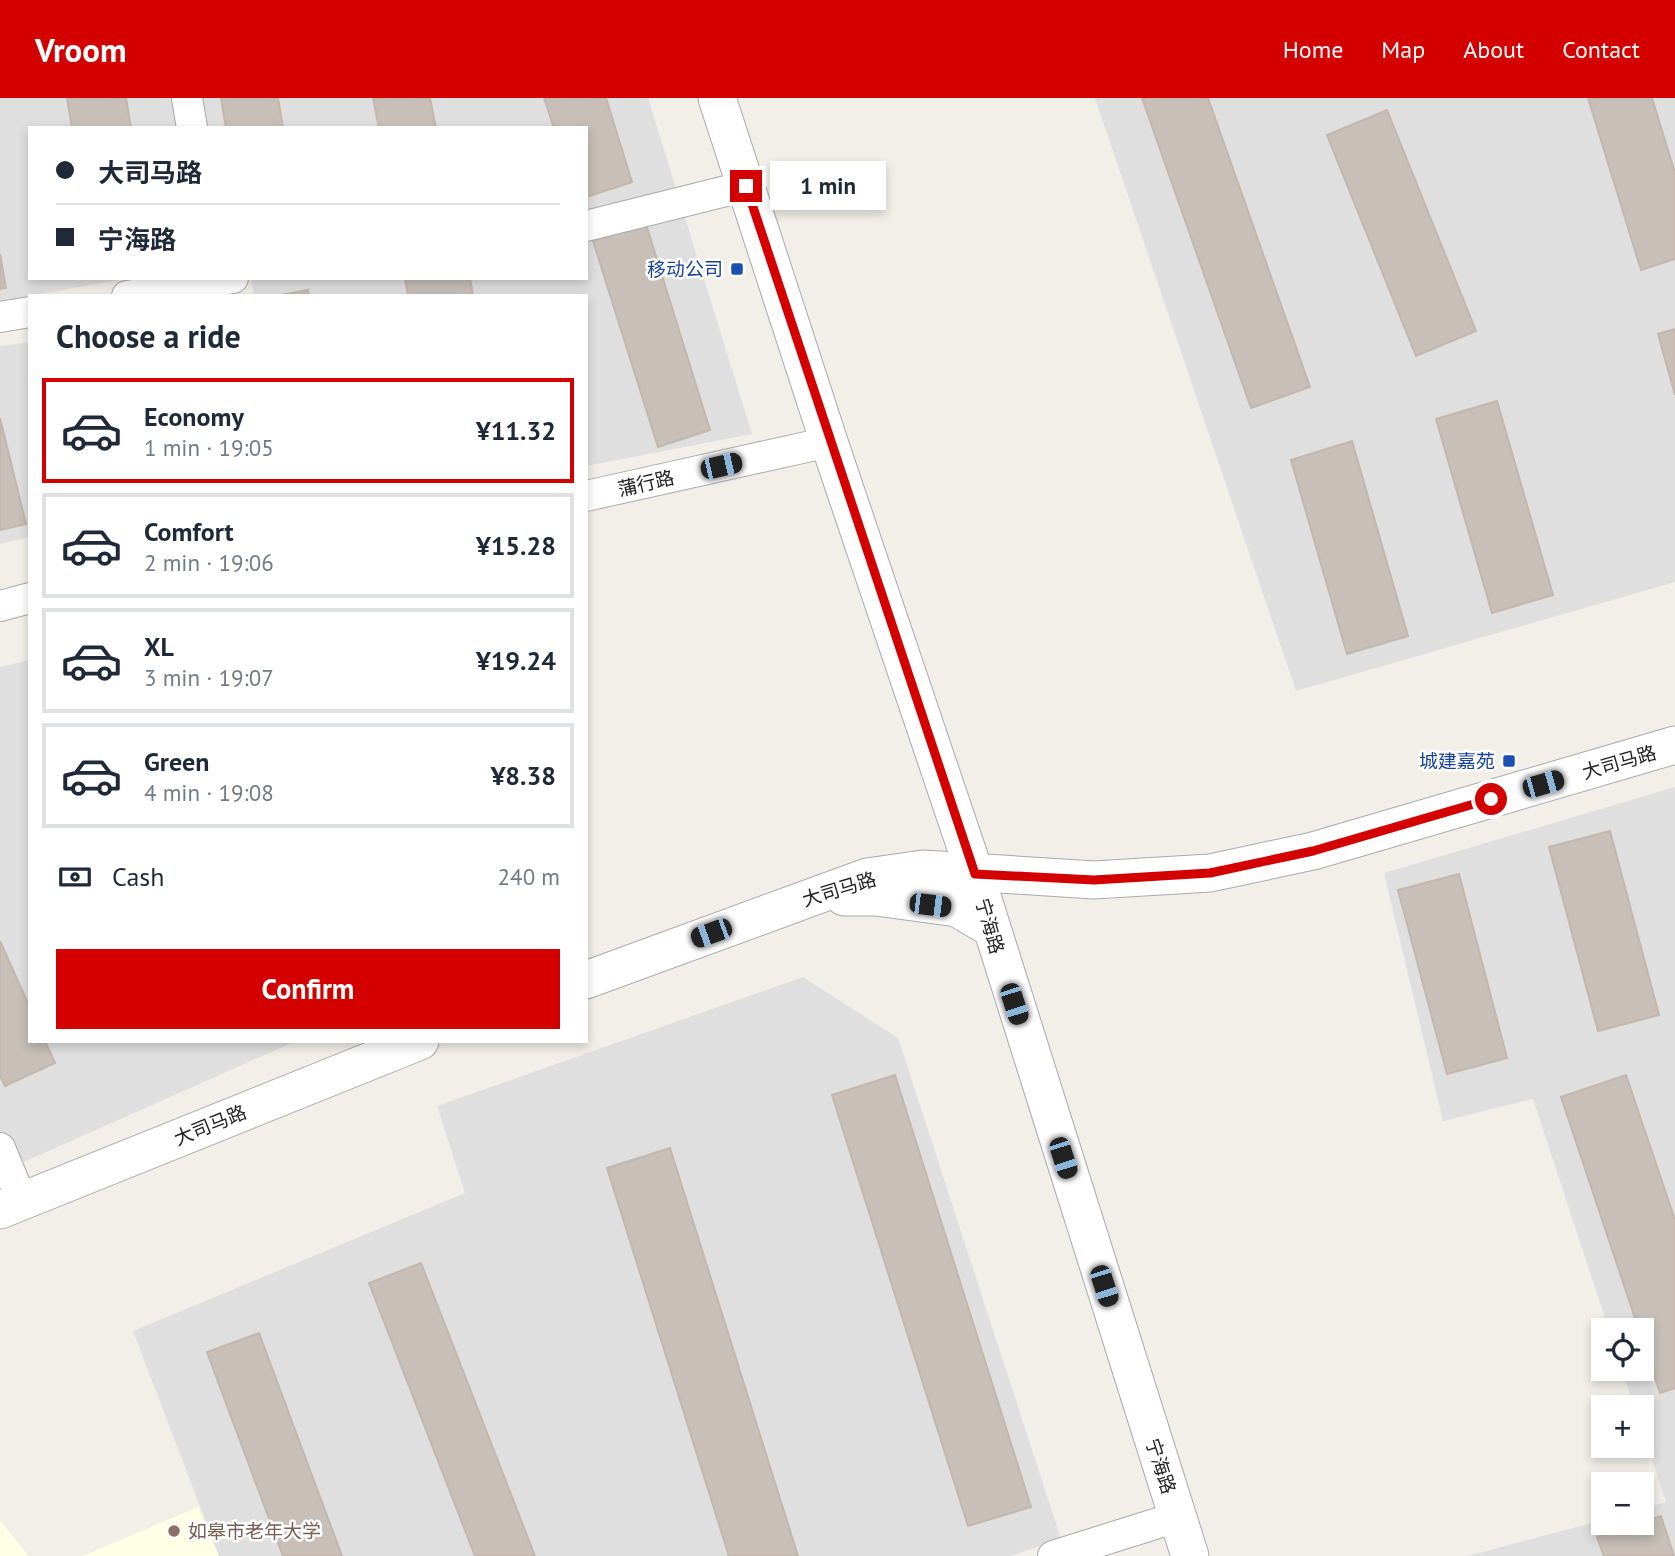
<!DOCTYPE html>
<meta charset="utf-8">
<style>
:root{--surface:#fff;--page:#f2f2f3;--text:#1f2937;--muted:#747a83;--line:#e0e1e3;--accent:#d40000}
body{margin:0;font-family:"PT Sans","Noto Sans SC",sans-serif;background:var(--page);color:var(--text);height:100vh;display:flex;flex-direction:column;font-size:26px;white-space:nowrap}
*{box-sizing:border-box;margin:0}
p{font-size:23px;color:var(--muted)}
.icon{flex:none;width:38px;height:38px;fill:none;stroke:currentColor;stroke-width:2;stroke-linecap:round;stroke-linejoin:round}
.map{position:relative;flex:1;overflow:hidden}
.drawer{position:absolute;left:28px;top:196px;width:560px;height:749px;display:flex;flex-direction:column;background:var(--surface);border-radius:0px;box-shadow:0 4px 10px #0003}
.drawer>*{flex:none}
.banner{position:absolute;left:28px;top:28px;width:560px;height:154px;border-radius:0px;box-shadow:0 4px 10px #0003;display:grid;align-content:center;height:154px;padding:0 28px;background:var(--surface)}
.buttons{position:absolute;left:1591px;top:1220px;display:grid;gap:14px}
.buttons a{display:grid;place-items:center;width:63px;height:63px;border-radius:0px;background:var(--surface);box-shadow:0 4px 10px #0003;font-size:35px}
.end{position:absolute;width:32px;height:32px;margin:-16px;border:9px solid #d40000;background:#fff;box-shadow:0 0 0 4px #fff}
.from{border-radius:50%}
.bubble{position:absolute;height:49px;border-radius:0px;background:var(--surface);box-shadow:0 4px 10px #0003;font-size:23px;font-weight:800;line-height:49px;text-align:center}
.car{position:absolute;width:21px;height:42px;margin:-21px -10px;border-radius:9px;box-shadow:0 0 5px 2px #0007;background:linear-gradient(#222 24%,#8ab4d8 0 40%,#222 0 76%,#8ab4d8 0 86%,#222 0)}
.banner b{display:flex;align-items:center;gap:24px;height:66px;font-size:26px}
.banner b+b{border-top:2px solid var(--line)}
.banner i{width:18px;height:18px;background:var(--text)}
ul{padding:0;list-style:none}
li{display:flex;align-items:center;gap:21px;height:105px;margin:0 14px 10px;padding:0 14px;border:4px solid var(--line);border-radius:0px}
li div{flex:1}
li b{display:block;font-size:26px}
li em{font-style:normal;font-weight:800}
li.active{border-color:var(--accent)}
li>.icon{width:63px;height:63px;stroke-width:1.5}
h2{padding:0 28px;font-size:32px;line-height:84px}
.pay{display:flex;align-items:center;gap:18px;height:77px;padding:0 28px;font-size:26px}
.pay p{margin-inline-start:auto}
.cta{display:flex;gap:14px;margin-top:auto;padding:14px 28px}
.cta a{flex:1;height:80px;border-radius:0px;background:var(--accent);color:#fff;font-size:28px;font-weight:800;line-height:80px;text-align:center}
header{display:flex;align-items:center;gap:42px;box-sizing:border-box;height:98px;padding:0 35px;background:var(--accent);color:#fff}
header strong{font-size:33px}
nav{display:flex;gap:38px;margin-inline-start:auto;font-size:24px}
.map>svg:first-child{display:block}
.residential{fill:#e0dfdf}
.education{fill:#ffffe5}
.building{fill:#c7bfb8;stroke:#c4b6ab;stroke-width:2}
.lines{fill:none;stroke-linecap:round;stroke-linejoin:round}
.minor-casing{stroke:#a9a9a9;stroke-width:32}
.tertiary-casing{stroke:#a9a9a9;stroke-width:39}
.minor{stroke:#fff;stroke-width:30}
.tertiary{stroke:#fff;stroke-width:37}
.route{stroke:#d40000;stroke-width:9}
.transit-dot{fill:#1a4fb4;stroke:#fff;stroke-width:2.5}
.education-dot{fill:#8d6e63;stroke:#fff;stroke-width:2.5}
.labels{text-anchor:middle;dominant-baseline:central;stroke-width:5;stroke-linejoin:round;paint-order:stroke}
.transit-label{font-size:19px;fill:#164399;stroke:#fff;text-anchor:end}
.street-label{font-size:19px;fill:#222;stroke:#fff}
.education-label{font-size:19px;fill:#785e54;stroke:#fff;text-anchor:start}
</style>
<header>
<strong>Vroom</strong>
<nav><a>Home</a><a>Map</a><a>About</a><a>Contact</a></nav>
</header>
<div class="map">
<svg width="1675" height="1458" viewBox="0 0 1675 1458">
<rect width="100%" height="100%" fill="#f2efe9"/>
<!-- residential -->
<g class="residential">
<polygon points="0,0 648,0 752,336 586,368 586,198 254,198 251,180 586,180 586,30 30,30 30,180 131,180 0,203"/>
<polygon points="1095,0 1675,0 1675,484 1296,593"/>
<polygon points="30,244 30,439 0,446 0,248"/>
<polygon points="30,562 30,943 296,943 8,1071 0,1051 0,569"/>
<polygon points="1675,689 1675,1458 1468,1458 1603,1422 1603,1424 1642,1424 1642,1411 1666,1404 1642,1330 1642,1309 1634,1309 1622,1271 1642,1270 1642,1232 1609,1232 1533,1001 1443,1023 1384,775"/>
<polygon points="803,879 898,940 1061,1441 1010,1458 219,1458 133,1233 465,1095 437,1008"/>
</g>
<!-- education -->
<g class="education">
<polygon points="198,1409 219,1458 83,1458"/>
<polygon points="0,1423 29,1458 0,1458"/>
</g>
<!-- building -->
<g class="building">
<polygon points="67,0 126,0 131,30 72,30"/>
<polygon points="221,0 278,0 283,30 226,30"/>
<polygon points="373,0 430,0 436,30 379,30"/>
<polygon points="544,0 606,0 632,84 586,99 586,30 554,30"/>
<polygon points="1142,0 1208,0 1310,289 1251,310"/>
<polygon points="1588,0 1652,0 1675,75 1675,161 1641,172"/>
<polygon points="1387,12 1476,233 1416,258 1327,37"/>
<polygon points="646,126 710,332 658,349 593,143"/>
<polygon points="0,156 6,190 0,191"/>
<polygon points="405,180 470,180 473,198 408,198"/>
<polygon points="308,192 309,198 276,198"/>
<polygon points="1675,231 1675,297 1658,236"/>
<polygon points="1497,303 1553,497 1492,515 1436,321"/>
<polygon points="0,320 26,426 0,432"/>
<polygon points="1352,343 1408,538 1347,556 1291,362"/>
<polygon points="1610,733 1659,917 1598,933 1549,749"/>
<polygon points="1459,776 1507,960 1447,976 1398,792"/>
<polygon points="0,843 30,910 30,943 45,943 55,965 5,988 0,978"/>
<polygon points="895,977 1031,1409 968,1428 832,997"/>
<polygon points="1626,977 1675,1122 1675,1290 1660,1295 1561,999"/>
<polygon points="670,1050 798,1458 729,1458 607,1070"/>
<polygon points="421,1165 535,1458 475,1458 369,1185"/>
<polygon points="259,1235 342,1458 283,1458 207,1254"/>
<polygon points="1661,1418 1674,1458 1604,1458 1597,1439"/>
</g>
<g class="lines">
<defs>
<g id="minor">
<polyline points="187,0 192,30"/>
<polyline points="586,128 746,88"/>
<polyline points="127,198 233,180"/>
<polyline points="0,219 30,214"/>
<polyline points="586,398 829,344"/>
<polyline points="0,508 30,500"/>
<polyline points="0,1050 22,1103"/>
<polyline points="1053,1458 1177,1419"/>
</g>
<g id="tertiary">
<polyline points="717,0 829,344 975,776 1190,1458"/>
<polyline points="844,799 876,799 957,810 989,829"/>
<polyline points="586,882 867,779 923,771 1094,782 1210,775 1313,753 1675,647"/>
<polyline points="0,1112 420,943"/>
</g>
</defs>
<!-- minor casing -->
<use href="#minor" class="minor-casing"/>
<!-- tertiary casing -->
<use href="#tertiary" class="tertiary-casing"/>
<!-- minor -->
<use href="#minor" class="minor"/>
<!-- tertiary -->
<use href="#tertiary" class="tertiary"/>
</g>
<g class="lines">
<!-- route -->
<polyline class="route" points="746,88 975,776 1094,782 1210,775 1313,753 1491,701"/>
</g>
<!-- markers -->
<g class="transit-dot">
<rect x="730" y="164" width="14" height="14" rx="3.5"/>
<rect x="1502" y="656" width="14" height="14" rx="3.5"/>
</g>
<circle class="education-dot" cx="174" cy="1433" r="7"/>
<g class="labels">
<!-- transit labels -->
<g class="transit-label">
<text x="723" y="171">移动公司</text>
<text x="1495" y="663">城建嘉苑</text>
</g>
<!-- street labels -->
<g class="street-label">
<text transform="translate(646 385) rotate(-13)">蒲行路</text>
<text transform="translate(1619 664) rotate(-16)">大司马路</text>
<text transform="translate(839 791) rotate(-17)">大司马路</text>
<text transform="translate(990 828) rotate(74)">宁海路</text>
<text transform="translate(210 1027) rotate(-22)">大司马路</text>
<text transform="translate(1161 1368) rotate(72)">宁海路</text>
</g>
<!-- education labels -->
<g class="education-label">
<text x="188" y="1433">如皋市老年大学</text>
</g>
</g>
</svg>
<div class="buttons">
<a><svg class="icon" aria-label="locate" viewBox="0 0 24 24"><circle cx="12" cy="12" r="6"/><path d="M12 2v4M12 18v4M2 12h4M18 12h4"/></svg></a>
<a>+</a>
<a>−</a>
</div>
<i class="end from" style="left:1491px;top:701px"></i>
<i class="end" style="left:746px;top:88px"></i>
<div class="bubble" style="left:770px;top:63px;width:116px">1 min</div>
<i class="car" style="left:721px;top:368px;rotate:77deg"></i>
<i class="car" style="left:1543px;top:686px;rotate:74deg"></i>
<i class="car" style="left:930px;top:807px;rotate:97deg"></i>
<i class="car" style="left:711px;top:835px;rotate:250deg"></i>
<i class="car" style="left:1014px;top:906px;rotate:162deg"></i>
<i class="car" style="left:1063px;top:1060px;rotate:162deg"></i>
<i class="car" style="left:1104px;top:1188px;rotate:162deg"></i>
<div class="banner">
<b><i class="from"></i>大司马路</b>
<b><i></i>宁海路</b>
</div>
<section class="drawer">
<h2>Choose a ride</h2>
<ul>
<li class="active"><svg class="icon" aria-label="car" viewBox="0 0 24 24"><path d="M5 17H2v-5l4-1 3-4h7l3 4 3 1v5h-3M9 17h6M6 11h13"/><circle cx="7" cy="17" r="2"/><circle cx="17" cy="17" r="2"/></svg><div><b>Economy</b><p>1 min · 19:05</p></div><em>¥11.32</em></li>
<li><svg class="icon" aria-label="car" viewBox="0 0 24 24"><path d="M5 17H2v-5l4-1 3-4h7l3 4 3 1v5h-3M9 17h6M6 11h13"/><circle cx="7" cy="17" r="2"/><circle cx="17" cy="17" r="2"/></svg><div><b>Comfort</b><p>2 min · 19:06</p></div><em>¥15.28</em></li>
<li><svg class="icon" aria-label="car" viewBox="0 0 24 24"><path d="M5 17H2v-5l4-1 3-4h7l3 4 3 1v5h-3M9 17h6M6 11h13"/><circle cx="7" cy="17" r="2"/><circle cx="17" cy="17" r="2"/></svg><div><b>XL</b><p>3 min · 19:07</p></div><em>¥19.24</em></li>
<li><svg class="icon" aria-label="car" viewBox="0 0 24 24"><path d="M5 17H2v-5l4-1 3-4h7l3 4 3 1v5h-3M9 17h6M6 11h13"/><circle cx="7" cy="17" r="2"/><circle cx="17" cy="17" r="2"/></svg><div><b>Green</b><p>4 min · 19:08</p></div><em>¥8.38</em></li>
</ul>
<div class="pay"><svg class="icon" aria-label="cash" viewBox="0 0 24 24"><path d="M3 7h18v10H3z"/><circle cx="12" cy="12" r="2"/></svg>Cash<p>240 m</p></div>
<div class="cta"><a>Confirm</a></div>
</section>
</div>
